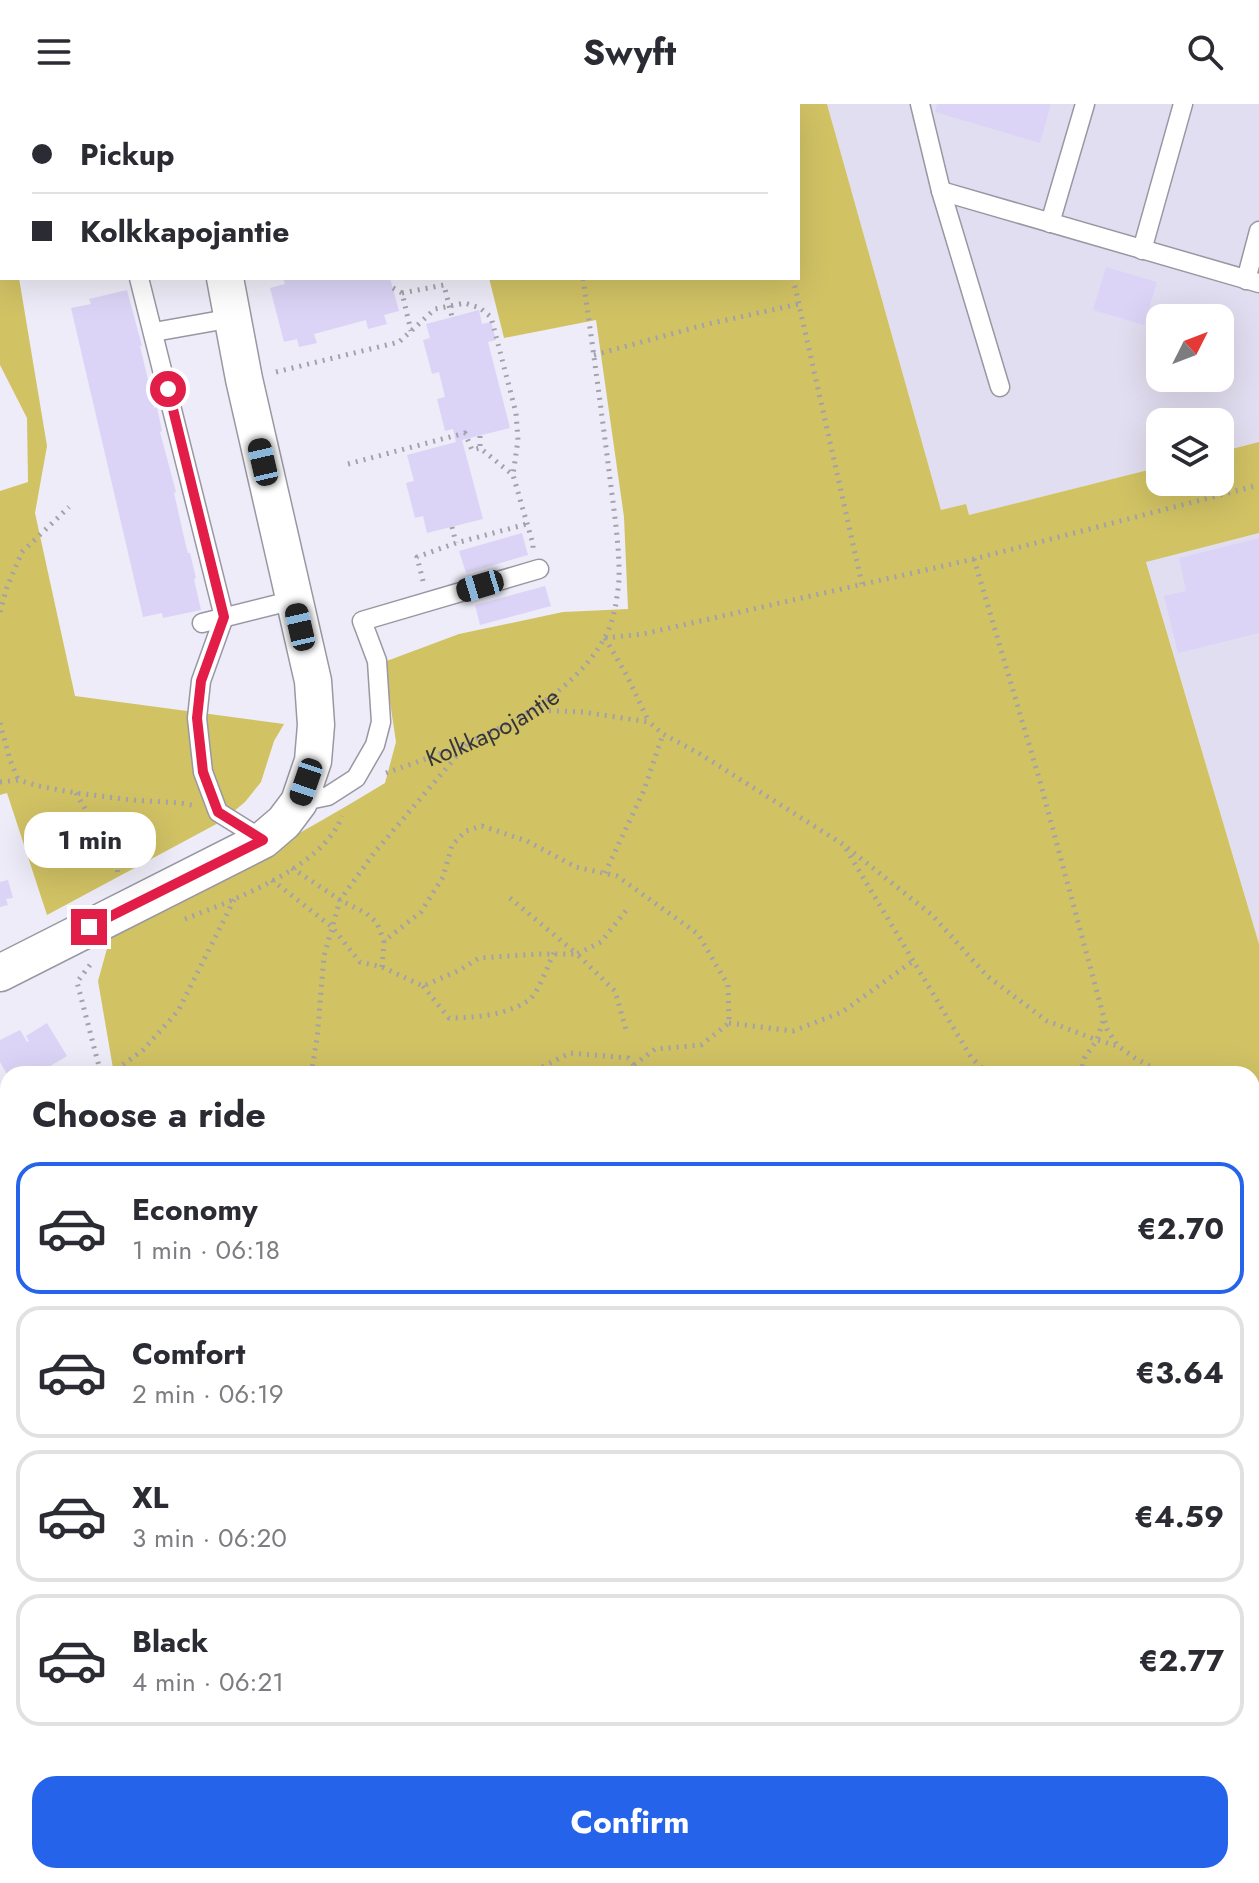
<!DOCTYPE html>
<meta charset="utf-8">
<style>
:root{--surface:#fff;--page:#f2f2f3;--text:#2b2b33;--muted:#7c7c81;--line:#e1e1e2;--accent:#2563eb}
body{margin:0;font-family:Jost,sans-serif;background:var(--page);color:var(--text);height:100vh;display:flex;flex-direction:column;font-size:30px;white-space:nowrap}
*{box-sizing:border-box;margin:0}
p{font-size:26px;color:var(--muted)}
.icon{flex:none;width:44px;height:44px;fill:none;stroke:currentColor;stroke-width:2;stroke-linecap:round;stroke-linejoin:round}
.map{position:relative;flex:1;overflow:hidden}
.sheet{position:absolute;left:0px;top:962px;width:1260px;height:818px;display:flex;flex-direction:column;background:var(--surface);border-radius:24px 24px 0 0;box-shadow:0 8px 32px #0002}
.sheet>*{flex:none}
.banner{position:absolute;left:0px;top:0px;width:800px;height:176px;box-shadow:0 8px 32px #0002;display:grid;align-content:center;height:176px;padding:0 32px;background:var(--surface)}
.needle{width:52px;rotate:48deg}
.buttons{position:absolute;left:1146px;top:200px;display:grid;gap:16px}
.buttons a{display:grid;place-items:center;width:88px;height:88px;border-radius:16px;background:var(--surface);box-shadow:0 8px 32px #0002;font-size:40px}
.end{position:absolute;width:36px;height:36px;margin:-18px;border:10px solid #e11d48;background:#fff;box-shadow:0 0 0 4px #fff}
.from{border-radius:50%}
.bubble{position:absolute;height:56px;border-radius:24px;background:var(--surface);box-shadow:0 8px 32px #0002;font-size:26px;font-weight:700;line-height:56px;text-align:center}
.car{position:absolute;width:24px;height:48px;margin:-24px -12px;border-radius:10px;box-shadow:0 0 6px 2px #0007;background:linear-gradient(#222 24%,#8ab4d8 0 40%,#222 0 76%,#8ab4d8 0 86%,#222 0)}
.banner b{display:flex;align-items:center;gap:28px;height:76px;font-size:30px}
.banner b+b{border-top:2px solid var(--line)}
.banner i{width:20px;height:20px;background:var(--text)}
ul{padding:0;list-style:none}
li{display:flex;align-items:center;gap:24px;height:132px;margin:0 16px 12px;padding:0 16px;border:4px solid var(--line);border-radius:24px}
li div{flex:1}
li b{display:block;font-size:30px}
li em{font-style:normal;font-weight:700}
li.current{border-color:var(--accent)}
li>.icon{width:72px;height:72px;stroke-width:1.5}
h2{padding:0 32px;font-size:36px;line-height:96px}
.primary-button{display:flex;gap:16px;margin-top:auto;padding:16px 32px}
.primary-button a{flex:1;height:92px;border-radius:24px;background:var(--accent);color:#fff;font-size:32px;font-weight:700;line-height:92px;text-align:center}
header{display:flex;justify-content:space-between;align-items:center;height:104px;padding:0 32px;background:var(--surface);font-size:36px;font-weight:700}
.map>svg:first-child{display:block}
.built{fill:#e2def1;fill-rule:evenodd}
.forest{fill:#d1c264}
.building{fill:#dbd4f6}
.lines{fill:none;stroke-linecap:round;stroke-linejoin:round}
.service-casing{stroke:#9997a2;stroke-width:21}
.minor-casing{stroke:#9997a2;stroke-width:39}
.path{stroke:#a3a1aa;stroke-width:5;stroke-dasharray:2 6;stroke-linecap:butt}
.service{stroke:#fff;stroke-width:18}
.minor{stroke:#fff;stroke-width:36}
.route{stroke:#e11d48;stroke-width:10}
.labels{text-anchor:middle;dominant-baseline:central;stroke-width:7;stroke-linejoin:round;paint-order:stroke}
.street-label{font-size:24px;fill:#36353a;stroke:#fff}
</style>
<header><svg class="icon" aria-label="menu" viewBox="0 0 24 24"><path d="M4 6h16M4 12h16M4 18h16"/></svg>Swyft<svg class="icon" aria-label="search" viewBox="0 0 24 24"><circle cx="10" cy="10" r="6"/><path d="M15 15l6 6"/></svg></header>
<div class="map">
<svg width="1259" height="1779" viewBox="0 0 1259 1779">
<rect width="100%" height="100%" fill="#eeecf8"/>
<!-- built -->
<g class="built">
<path d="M827,0H1259V338L1220,348V318H1160V363L969,411L941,406ZM1160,214H1220V274H1160Z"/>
<polygon points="1259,429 1259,840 1146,457"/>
</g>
<!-- forest -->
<g class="forest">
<path d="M495,0H827L941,406L966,400L969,411L1160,363V378H1220V348L1259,338V429L1146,458L1259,840V1605L1252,1606V970H114L98,877L110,834C202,782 295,734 385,679L396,638L384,558L459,530L563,508L628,505L624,413L596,216L504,234L489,174H798V2H494Z"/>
<polygon points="0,148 2,148 2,174 19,174 47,342 35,409 75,592 284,620 274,637 261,678 245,698 222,717 47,811 7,689 0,691 0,387 28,378 27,314 0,261"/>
</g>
<!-- building -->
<g class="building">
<polygon points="937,0 1051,0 1040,39 935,8"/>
<polygon points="1106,163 1157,178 1144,221 1093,206"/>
<polygon points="283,174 390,174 399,207 384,211 387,220 368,225 366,216 314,230 317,239 299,243 297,235 284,238 270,184 285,180"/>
<polygon points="127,186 142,242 140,242 153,297 154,304 157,303 162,327 160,328 176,388 174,389 186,442 188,449 190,449 196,474 194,475 201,506 163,514 162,509 143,513 71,204 91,200 89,195"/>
<polygon points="479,206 482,220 491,218 496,236 488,238 510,324 462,336 483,415 427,429 423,412 415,414 406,379 414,377 407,351 456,338 453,325 445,327 437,295 445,293 439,268 432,270 423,236 430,234 426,220"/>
<polygon points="522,429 528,451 466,469 459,447"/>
<polygon points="1259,434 1259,529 1178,549 1164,492 1186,487 1179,454"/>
<polygon points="545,482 551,502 480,521 475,501"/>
<polygon points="8,776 13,794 6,795 8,801 0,803 0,778"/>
<polygon points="47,919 67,952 37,970 7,970 0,958 0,936 20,926 27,938 29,937 26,932"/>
<polygon points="0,1083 8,1089 8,1098 4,1103 6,1109 0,1118"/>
<polygon points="0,1507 8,1512 8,1577 0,1572"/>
<polygon points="0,1696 8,1700 8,1769 0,1766"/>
<polygon points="13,1772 98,1772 95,1779 46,1779 38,1775 36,1779 28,1779"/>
<polygon points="713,1772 760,1772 762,1779 700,1779 699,1776"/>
<polygon points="785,1772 793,1772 795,1779 779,1779 778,1774"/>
<polygon points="903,1772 935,1772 937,1779 905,1779"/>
</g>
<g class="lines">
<defs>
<g id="service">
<polyline points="188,0 189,2"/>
<polyline points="920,0 941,87 1000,283"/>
<polyline points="87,2 90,0"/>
<polyline points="0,77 2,75"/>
<polyline points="941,87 1259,179"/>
<polyline points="1050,119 1085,0"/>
<polyline points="1142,146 1183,0"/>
<polyline points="139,174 224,513 201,577 197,614 203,668 218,708 263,736"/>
<polyline points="1246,176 1259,127"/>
<polyline points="154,228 233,214"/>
<polyline points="202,519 294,496"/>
<polyline points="299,698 328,692 356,674 375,641 381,618 377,557 362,517 539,465"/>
<polyline points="237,1772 240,1779"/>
<polyline points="330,1772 333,1779"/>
</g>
<g id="minor">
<polyline points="0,869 263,736 284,718 299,698 313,657 316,621 313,577 244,275 225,174"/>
<polyline points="0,1454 8,1459"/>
<polyline points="432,1772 433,1779 457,1772"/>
<polyline points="537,1772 540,1779"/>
</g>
</defs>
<!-- service casing -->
<use href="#service" class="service-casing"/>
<!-- minor casing -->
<use href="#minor" class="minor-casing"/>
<!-- path -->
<g class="path">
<polyline points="560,0 560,2"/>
<polyline points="765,0 765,2"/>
<polyline points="608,2 609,0"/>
<polyline points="793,174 862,480"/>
<polyline points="393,184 402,189 411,227"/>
<polyline points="402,189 444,181 452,213"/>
<polyline points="594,251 708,220 799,200"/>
<polyline points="276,268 399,238 435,205 465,199 480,204 491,213 516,309 518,336 513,371"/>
<polyline points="480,332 480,344"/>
<polyline points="348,360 465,329 472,346 480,344 513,371 533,440 533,445"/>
<polyline points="452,423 456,439"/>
<polyline points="974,455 1039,674 1107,925 1117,941"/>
<polyline points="423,477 417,453 456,439 527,420"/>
<polyline points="0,508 7,483 22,448 69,403"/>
<polyline points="605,534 643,530 974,455 1259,381"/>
<polyline points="605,534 627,572 649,618"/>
<polyline points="533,606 583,608 649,618 663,630 700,650 844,741 932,811 987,872 1047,917 1097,936 1118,942 1135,954 1164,970"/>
<polyline points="0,619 10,656 18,675"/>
<path id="s1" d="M386,669C462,642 561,609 604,535C614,518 617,496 619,476C620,443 613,400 609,367C601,303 592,238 583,174"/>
<polyline points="0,678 18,676 39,682 76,689 131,696 181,699 192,701"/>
<polyline points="76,689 117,760 118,774"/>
<polyline points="846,745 971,953 988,970"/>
<polyline points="292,764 340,796 366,809 377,819 384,837"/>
<polyline points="605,769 644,686 663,630"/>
<polyline points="272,776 332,823 360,858 382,863 423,882 460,866 479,854 537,850 577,850 615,887 627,929"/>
<polyline points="510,794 577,850 601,838 628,804"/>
<path d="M185,815C233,796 323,764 342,712"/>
<polyline points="90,861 77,878 101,970"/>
<polyline points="382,863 384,837 421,808 443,773 452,741 466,727 482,722 527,737 576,763 617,772 698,830 728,881 729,919 701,941 655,945 634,961"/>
<path d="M423,882L449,914C473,914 510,911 530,895C539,888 548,860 554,849"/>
<polyline points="729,919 793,927 842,908 913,857"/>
<polyline points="110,970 143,946 178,907 235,794"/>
<polyline points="311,970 317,935 324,852 340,796 374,749 467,640"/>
<polyline points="528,970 570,949 628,954 642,970"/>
<polyline points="1080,970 1085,953 1097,936 1103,916"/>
<polyline points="1252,1094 1259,1113"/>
<polyline points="0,1166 8,1156"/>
<polyline points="1252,1340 1259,1346"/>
<polyline points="1252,1382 1259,1395"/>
<polyline points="1252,1445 1259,1431"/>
<polyline points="1252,1573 1259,1571"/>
<polyline points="0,1614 8,1617"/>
<polyline points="0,1662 8,1666"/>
<polyline points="138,1772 141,1779"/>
<polyline points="973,1772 975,1779"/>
<polyline points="175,1779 180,1772"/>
</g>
<!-- service -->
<use href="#service" class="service"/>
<!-- minor -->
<use href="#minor" class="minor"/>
</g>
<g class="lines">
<!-- route -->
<polyline class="route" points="89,823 263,736 218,708 203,668 197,614 201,577 224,513 168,285"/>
</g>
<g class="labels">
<!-- street labels -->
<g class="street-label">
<text stroke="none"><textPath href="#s1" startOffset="116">Kolkkapojantie</textPath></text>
</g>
</g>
</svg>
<div class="buttons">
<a><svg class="needle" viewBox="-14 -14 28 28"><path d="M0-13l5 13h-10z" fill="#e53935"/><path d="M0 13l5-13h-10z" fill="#7c7c81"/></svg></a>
<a><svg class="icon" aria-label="layers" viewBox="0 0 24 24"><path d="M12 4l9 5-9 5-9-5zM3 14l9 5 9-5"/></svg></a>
</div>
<i class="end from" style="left:168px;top:285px"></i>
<i class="end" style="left:89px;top:823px"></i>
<div class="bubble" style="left:24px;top:708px;width:132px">1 min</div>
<i class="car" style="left:263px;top:358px;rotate:347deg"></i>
<i class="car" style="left:480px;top:482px;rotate:253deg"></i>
<i class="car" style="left:300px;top:523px;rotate:347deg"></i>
<i class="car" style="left:306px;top:678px;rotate:199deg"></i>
<div class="banner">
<b><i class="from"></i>Pickup</b>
<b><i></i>Kolkkapojantie</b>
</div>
<section class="sheet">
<h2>Choose a ride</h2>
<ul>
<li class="current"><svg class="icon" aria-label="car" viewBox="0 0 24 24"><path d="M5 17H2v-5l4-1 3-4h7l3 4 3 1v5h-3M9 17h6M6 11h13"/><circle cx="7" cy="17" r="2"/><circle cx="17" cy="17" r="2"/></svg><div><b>Economy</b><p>1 min · 06:18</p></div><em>€2.70</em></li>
<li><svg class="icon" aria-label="car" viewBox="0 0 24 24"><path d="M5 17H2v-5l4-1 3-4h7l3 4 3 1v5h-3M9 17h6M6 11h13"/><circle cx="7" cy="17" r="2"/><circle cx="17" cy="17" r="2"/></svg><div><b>Comfort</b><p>2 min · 06:19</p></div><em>€3.64</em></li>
<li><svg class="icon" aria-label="car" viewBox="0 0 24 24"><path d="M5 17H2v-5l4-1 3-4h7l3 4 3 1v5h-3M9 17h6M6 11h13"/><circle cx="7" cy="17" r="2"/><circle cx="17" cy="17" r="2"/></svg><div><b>XL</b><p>3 min · 06:20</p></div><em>€4.59</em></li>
<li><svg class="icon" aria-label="car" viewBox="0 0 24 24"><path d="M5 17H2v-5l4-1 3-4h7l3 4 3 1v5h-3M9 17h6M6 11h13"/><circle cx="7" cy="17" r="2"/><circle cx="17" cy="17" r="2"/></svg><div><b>Black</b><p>4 min · 06:21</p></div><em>€2.77</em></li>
</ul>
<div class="primary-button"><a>Confirm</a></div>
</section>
</div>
